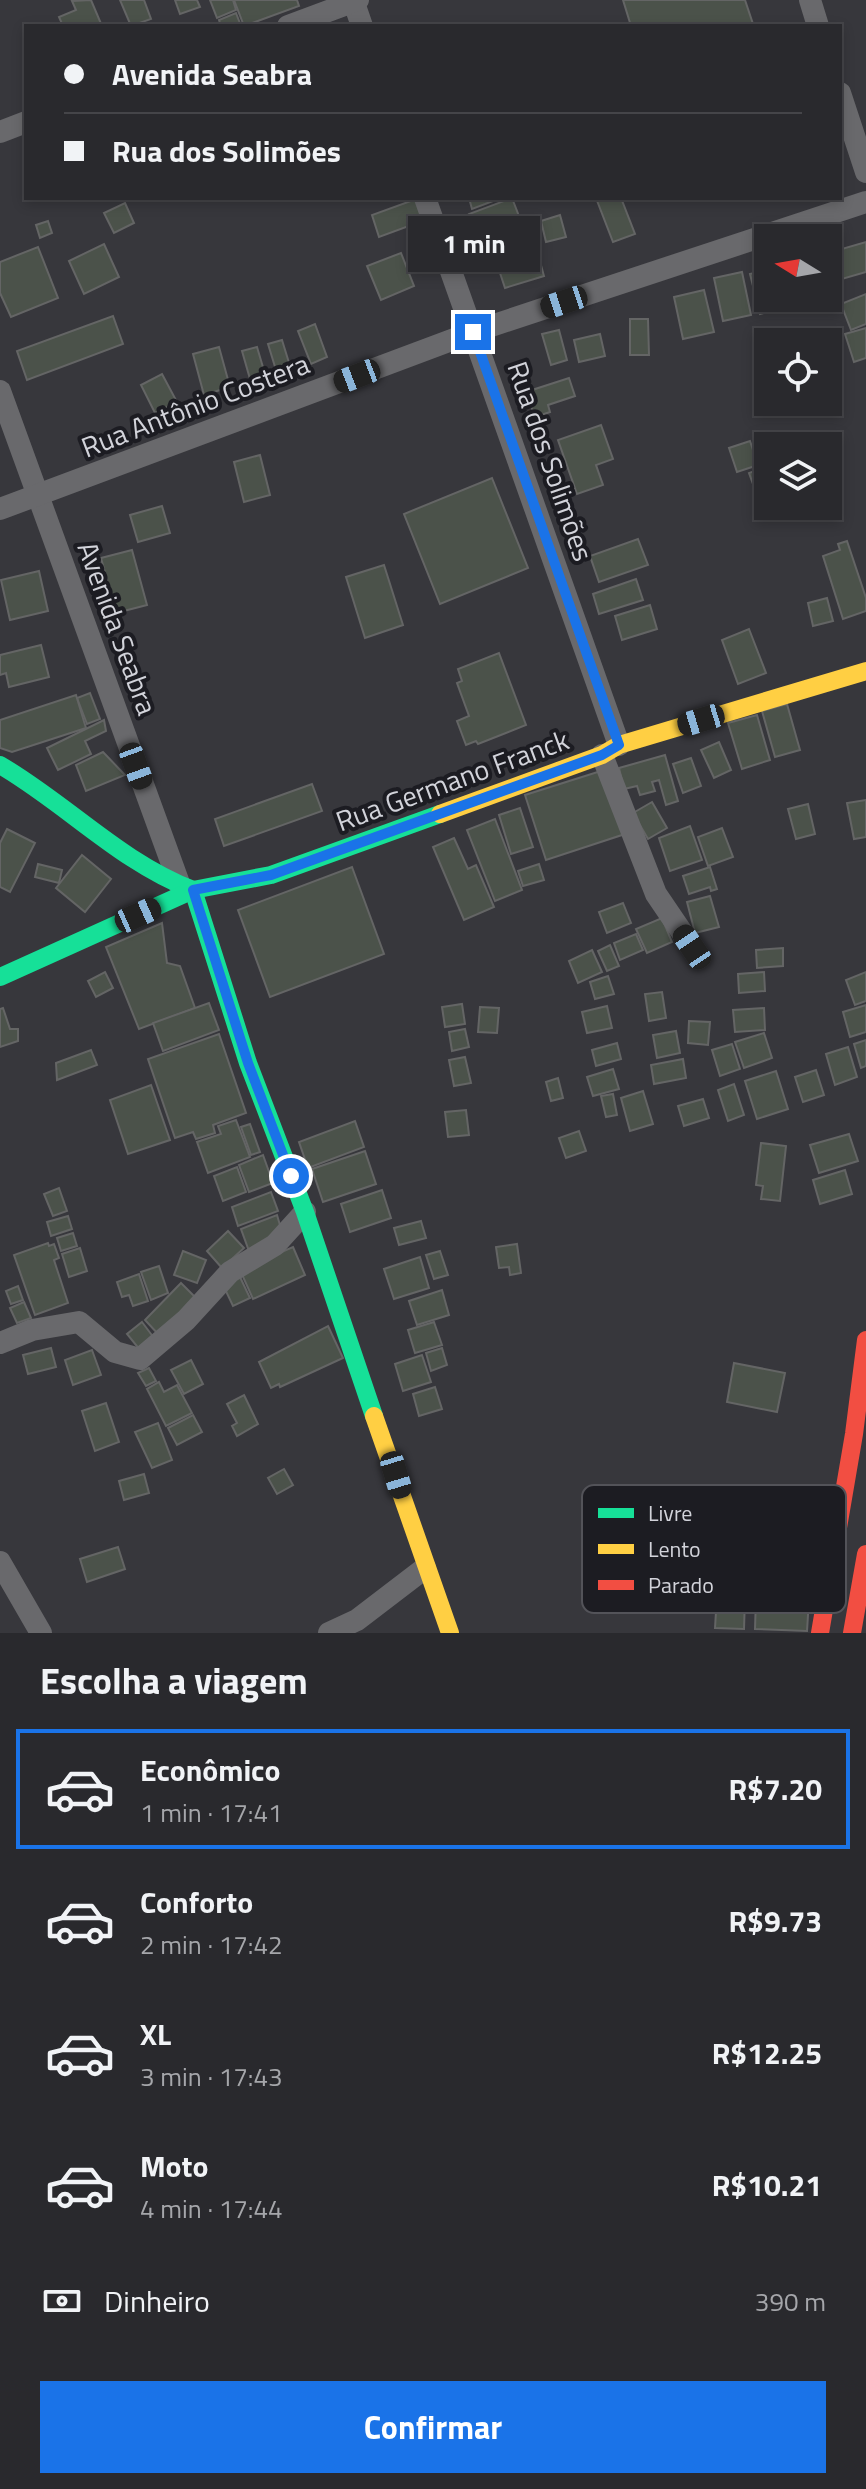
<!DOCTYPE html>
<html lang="pt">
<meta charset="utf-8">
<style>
:root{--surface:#29292d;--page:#353539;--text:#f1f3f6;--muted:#a5a6aa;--line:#454549;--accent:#1a73e8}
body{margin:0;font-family:"Titillium Web",sans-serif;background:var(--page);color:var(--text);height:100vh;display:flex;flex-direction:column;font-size:30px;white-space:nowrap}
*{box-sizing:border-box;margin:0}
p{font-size:26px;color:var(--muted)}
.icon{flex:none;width:44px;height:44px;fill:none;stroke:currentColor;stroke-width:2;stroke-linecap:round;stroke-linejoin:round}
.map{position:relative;height:1633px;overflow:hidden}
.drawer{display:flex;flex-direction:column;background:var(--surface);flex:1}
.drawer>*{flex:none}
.banner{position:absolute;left:24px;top:24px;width:818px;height:176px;border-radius:0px;box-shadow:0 4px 12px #0003,0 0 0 2px var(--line);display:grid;align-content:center;height:176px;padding:0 40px;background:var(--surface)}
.needle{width:52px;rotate:281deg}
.buttons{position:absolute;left:754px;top:224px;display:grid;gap:16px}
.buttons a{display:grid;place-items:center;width:88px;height:88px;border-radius:0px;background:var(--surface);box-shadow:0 4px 12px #0003,0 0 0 2px var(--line);font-size:40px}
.end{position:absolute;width:36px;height:36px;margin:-18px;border:10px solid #1a73e8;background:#fff;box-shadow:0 0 0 4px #fff}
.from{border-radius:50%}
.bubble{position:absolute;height:56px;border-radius:0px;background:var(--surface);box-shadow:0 4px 12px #0003,0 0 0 2px var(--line);font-size:26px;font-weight:700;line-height:56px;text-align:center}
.car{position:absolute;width:24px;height:48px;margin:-24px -12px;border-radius:10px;box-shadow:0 0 6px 2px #0007;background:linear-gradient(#222 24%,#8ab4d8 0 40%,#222 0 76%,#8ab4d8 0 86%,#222 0)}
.banner b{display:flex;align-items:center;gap:28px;height:76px;font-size:30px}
.banner b+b{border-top:2px solid var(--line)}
.banner i{width:20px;height:20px;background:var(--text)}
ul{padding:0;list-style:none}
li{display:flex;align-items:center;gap:24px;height:120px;margin:0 16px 12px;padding:0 24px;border:4px solid transparent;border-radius:0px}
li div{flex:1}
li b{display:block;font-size:30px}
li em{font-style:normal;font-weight:700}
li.current{border-color:var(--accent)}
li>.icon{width:72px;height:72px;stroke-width:1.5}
h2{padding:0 40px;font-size:36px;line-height:96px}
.pay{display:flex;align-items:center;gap:20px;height:88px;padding:0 40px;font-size:30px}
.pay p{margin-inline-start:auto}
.action{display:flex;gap:16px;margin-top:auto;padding:16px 40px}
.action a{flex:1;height:92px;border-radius:0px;background:var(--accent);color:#fff;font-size:32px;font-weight:700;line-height:92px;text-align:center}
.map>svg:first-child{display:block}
.building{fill:#4b524a;stroke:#646565;stroke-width:2}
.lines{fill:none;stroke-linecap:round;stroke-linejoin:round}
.street{stroke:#69696c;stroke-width:22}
.fast{stroke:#16e098;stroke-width:18}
.slow{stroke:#ffcf43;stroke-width:18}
.jam{stroke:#f24e42;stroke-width:18}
.route{stroke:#1a73e8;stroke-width:10}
.labels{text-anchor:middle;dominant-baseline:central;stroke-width:8;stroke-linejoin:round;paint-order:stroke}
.street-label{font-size:28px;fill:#d2d3da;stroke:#1c1c22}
.key{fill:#1c1c22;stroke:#535359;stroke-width:2}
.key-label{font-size:22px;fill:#d2d3da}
</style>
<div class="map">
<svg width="866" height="1633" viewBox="0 0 866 1633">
<rect width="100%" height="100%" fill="#37373c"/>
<!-- building -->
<g class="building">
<polygon points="91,0 102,26 63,26 59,17 76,10 72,1"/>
<polygon points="120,0 144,0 151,19 131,26"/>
<polygon points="175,0 197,0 200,7 180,14"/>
<polygon points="210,0 233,0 236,10 217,18"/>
<polygon points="234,0 297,0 299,6 244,26"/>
<polygon points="623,0 745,0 753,24 631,26"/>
<polygon points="236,13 241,26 221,26 219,20"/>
<polygon points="419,198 428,219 379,237 372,215"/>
<polygon points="469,198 501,198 472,209"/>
<polygon points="512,198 522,224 479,241 469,214"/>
<polygon points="596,198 621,198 635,234 613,242"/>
<polygon points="125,203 134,223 114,233 104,213"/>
<polygon points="560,215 566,237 546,242 541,221"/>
<polygon points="48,221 52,233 40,238 36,225"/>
<polygon points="527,230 532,247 497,260 491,243"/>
<polygon points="866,242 866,272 828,283 828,253"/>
<polygon points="104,244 119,277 84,294 69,261"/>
<polygon points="38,247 58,298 11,317 0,293 0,262"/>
<polygon points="401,253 414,286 381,300 367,266"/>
<polygon points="539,258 544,276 505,288 499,270"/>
<polygon points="768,270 768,298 780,298 783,308 760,314 750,274"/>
<polygon points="742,272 751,315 723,321 714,278"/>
<polygon points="704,290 714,332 683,339 674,297"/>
<polygon points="866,294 866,324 851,330 841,304"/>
<polygon points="113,316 123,344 27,380 17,351"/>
<polygon points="630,319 648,319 649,355 630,355"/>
<polygon points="315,324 327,357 311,364 298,331"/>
<polygon points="866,328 866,358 854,362 845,334"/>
<polygon points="559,330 567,360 551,365 542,334"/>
<polygon points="600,334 605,356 579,362 574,340"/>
<polygon points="282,340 290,366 276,370 268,344"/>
<polygon points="219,347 230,387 204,395 193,354"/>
<polygon points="257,347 265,374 250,379 242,351"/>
<polygon points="162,374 177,402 155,413 141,385"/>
<polygon points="569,378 575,396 548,405 550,412 535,417 526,392"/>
<polygon points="601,425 613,459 596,465 603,485 577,494 558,440"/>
<polygon points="750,441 758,465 737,472 729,448"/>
<polygon points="260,455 270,495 244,502 234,462"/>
<polygon points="768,466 768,491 757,495 749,473"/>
<polygon points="492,478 528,568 440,604 404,514"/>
<polygon points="162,506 170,533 138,542 130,515"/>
<polygon points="638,539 648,565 599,582 590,556"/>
<polygon points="847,541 866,598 866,611 843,619 823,556 840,550 838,544"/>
<polygon points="132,550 147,605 116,613 101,558"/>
<polygon points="384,565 403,625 365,638 346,577"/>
<polygon points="39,571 48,611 10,620 1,580"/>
<polygon points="636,579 643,600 599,614 593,594"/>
<polygon points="827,598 833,621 813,626 808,603"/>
<polygon points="650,605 657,629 622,640 615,616"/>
<polygon points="749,629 766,673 738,684 722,640"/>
<polygon points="41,645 49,677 9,687 6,673 0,675 0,655"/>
<polygon points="499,653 526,725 478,744 476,741 466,745 457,721 469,716 457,683 462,681 458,669"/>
<polygon points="90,693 100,719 87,724 77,698"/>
<polygon points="76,695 86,728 12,752 0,748 0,720"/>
<polygon points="787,704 800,750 775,757 762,711"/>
<polygon points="757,715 770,760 742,769 728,723"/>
<polygon points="104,720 106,731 85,741 91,754 58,770 47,748"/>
<polygon points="719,742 731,770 714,778 701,750"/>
<polygon points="103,752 125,775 86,791 76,765"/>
<polygon points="665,755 678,801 666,805 659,780 652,782 655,791 640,795 637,786 624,789 619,768"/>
<polygon points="691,758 701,786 683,793 673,764"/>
<polygon points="604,770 625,834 546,860 525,795"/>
<polygon points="312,784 322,811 224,846 215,819"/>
<polygon points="866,800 866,837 854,839 847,803"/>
<polygon points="652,802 667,828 648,839 633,813"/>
<polygon points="808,804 815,834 796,839 788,809"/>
<polygon points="520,808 533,847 511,854 499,815"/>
<polygon points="495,819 522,890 495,901 467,830"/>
<polygon points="690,826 702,860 670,871 659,838"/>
<polygon points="722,828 733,857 708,866 698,837"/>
<polygon points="7,829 35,843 10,892 0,887 0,843"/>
<polygon points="454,838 468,869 476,865 494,907 464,920 433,847"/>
<polygon points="82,855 111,879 85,912 56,888"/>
<polygon points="38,864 62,870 59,883 35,877"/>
<polygon points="539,864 544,880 523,886 518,871"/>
<polygon points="352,867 384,954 270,997 238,910"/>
<polygon points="710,867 717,889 711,891 710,887 689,894 683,876"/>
<polygon points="710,896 719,927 695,933 687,902"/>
<polygon points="623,903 631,923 607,933 599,912"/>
<polygon points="662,918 672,942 647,953 636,929"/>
<polygon points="162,923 167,963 180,966 195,1008 139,1029 106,947"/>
<polygon points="636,934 643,950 620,960 614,943"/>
<polygon points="610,945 619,966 607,971 598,951"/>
<polygon points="783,948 783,966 757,968 756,950"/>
<polygon points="592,950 602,972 578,983 569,961"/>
<polygon points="105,972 113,988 96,997 88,981"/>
<polygon points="764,972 765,991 739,993 738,974"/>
<polygon points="866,972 866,1001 855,1005 846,980"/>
<polygon points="608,976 614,994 595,999 590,982"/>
<polygon points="662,992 666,1018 649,1021 645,994"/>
<polygon points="209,1003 219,1030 163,1051 153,1023"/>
<polygon points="462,1004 465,1024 445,1027 442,1007"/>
<polygon points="866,1005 866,1032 850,1037 843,1012"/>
<polygon points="607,1006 612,1028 587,1033 582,1012"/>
<polygon points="480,1007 499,1008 497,1033 478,1032"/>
<polygon points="3,1008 10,1029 18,1029 18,1041 0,1047 0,1009"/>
<polygon points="764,1008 765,1030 735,1032 733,1010"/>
<polygon points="689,1021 710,1022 708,1045 688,1043"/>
<polygon points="465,1029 469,1047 452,1051 449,1032"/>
<polygon points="676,1031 680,1053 657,1058 653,1035"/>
<polygon points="764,1033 772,1058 744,1068 735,1042"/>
<polygon points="219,1034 246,1113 213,1125 215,1133 196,1139 193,1132 175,1138 148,1059"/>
<polygon points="866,1040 866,1066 861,1068 854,1044"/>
<polygon points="617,1043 621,1059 596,1066 592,1050"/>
<polygon points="732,1044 740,1069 720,1076 712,1050"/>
<polygon points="848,1047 857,1077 835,1085 826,1054"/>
<polygon points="91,1050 97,1065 57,1080 56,1063"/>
<polygon points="465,1057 471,1083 454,1086 449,1060"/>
<polygon points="683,1059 686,1078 654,1084 651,1065"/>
<polygon points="613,1069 619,1089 593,1096 587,1077"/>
<polygon points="816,1070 824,1095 803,1102 795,1077"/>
<polygon points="776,1071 788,1109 757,1119 745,1081"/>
<polygon points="558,1078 563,1098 551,1101 546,1082"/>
<polygon points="734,1084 744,1115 728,1121 718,1090"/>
<polygon points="151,1085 170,1140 128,1154 110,1100"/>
<polygon points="643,1091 653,1124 630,1131 621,1098"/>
<polygon points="613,1094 617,1115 606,1117 601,1096"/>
<polygon points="703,1099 709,1118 684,1126 678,1106"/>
<polygon points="466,1110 469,1135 448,1137 445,1112"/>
<polygon points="236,1120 250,1157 208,1173 197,1142 221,1134 218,1126"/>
<polygon points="355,1121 364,1147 308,1168 299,1142"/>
<polygon points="250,1124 260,1152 251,1155 241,1127"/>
<polygon points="579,1131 586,1151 566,1158 559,1138"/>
<polygon points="849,1134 858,1161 819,1173 810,1145"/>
<polygon points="761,1143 786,1146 780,1201 761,1199 763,1186 756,1185"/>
<polygon points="365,1151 376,1184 323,1202 312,1169"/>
<polygon points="263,1155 273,1183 249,1192 239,1165"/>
<polygon points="237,1167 246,1192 223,1201 214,1176"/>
<polygon points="845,1170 852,1194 820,1204 813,1180"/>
<polygon points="59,1188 67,1211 53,1216 44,1194"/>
<polygon points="382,1190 391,1218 350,1232 341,1204"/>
<polygon points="271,1192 278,1211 238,1226 232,1207"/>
<polygon points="277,1215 282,1232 249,1251 241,1229"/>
<polygon points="68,1216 72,1229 51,1236 47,1222"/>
<polygon points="421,1221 426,1238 399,1245 394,1228"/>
<polygon points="228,1231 244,1248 222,1268 207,1251"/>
<polygon points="73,1233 77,1246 61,1251 57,1238"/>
<polygon points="48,1243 49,1246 54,1244 59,1258 54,1260 68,1303 35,1315 14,1255"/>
<polygon points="517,1244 521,1273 510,1275 509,1267 499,1268 496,1247"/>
<polygon points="293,1247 305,1275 253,1299 240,1270"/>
<polygon points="80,1248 87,1271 69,1277 62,1254"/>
<polygon points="183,1251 206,1260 197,1283 174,1275"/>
<polygon points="440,1251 448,1275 434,1279 426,1255"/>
<polygon points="420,1257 429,1288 394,1299 384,1269"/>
<polygon points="159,1266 168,1293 151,1300 141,1272"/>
<polygon points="139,1274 148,1301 133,1306 129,1295 122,1297 117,1282"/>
<polygon points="240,1277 250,1298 233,1306 223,1285"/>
<polygon points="181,1283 196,1298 159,1335 145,1320"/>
<polygon points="18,1286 23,1300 11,1304 6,1291"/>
<polygon points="442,1290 449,1315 417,1325 409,1301"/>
<polygon points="24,1302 31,1318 17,1323 10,1308"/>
<polygon points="142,1322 154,1338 140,1350 127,1334"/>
<polygon points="434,1322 442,1345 415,1353 408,1330"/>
<polygon points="328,1326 343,1358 280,1387 279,1384 271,1388 259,1362"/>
<polygon points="51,1348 56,1367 28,1374 23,1355"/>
<polygon points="442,1348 447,1365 431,1371 426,1353"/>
<polygon points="92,1350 101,1375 73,1385 65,1360"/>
<polygon points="422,1355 431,1382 403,1391 395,1364"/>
<polygon points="191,1360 203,1384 184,1394 171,1370"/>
<polygon points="734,1363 785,1373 777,1412 727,1402"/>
<polygon points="149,1368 156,1381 146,1386 138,1373"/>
<polygon points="159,1382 164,1392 177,1385 192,1413 166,1426 147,1389"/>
<polygon points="435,1387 442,1409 419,1416 413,1394"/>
<polygon points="244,1395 258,1424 237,1436 232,1426 237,1423 227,1404"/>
<polygon points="106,1403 119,1442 95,1451 82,1411"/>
<polygon points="193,1415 202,1432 177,1445 168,1428"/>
<polygon points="158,1423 172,1460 152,1468 135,1432"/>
<polygon points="284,1469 293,1485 277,1494 268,1478"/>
<polygon points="144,1474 149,1493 124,1500 119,1481"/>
<polygon points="118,1547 125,1569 87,1582 80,1559"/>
<polygon points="717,1595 745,1597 744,1629 715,1628"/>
<polygon points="756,1597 809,1599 807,1631 755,1629"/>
</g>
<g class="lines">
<!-- street -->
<g class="street">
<polyline points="353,0 362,26"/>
<polyline points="810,0 818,26"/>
<polyline points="288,26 358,0"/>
<polyline points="840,93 866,172"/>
<polyline points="0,132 26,122"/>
<polyline points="425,198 619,745"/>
<polyline points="0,391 180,886"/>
<polyline points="0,509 473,332 866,202"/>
<polyline points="602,755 656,894 692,947"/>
<polyline points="0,1343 32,1330 79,1322 115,1352 140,1359 186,1320 230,1272 275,1245 305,1212"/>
<polyline points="0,1562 41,1633"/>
<polyline points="329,1633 357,1620 425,1568"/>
</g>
<!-- fast -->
<g class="fast">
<path d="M0,765C67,804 120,862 193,890"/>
<polyline points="193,890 248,1063 305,1212 374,1416"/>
<polyline points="0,977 193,890 271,875 440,814"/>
</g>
<!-- slow -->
<g class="slow">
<polyline points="440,814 602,755 619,745 866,671"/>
<polyline points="374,1416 450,1633"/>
</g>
<!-- jam -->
<g class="jam">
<polyline points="820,1633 854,1434 866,1340"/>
<polyline points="852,1633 866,1554"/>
</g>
</g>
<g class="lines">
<!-- route -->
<polyline class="route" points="291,1176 248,1063 193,890 271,875 602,755 619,745 473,332"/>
</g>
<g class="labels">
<!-- street labels -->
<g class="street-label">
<text transform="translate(195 405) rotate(-21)">Rua Antônio Costera</text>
<text transform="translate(551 461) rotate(71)">Rua dos Solimões</text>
<text transform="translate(118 628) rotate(70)">Avenida Seabra</text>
<text transform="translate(452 780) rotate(-20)">Rua Germano Franck</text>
</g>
</g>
<!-- legend -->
<rect x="582" y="1485" width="264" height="128" rx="12" class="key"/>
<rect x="598" y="1508" width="36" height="10" fill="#16e098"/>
<rect x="598" y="1544" width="36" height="10" fill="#ffcf43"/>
<rect x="598" y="1580" width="36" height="10" fill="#f24e42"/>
<g class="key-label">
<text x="648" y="1521">Livre</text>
<text x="648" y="1557">Lento</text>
<text x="648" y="1593">Parado</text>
</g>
</svg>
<div class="buttons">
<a><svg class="needle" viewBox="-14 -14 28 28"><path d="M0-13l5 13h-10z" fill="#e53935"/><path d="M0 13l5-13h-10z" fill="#a5a6aa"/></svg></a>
<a><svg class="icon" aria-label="locate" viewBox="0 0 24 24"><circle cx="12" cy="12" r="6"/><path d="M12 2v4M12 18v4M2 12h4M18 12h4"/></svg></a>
<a><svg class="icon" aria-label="layers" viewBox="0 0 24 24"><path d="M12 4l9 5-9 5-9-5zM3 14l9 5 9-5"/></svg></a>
</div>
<i class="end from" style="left:291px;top:1176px"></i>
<i class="end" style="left:473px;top:332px"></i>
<div class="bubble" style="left:408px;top:216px;width:132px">1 min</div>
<i class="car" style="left:564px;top:302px;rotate:252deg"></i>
<i class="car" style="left:357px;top:376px;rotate:249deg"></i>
<i class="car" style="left:701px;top:720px;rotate:253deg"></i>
<i class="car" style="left:136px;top:766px;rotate:160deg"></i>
<i class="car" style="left:138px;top:915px;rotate:66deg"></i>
<i class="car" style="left:692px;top:947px;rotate:326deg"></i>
<i class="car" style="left:396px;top:1475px;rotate:163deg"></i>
<div class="banner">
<b><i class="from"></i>Avenida Seabra</b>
<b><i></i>Rua dos Solimões</b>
</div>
</div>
<section class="drawer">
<h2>Escolha a viagem</h2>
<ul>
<li class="current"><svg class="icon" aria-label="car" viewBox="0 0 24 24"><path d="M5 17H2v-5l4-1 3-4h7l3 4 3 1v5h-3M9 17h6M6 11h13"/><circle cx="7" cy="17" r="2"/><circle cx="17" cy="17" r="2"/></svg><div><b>Econômico</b><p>1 min · 17:41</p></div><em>R$7.20</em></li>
<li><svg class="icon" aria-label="car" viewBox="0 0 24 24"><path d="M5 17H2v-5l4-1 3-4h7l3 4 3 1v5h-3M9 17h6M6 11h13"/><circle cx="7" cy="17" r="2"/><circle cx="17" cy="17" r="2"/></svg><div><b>Conforto</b><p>2 min · 17:42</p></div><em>R$9.73</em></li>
<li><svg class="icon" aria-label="car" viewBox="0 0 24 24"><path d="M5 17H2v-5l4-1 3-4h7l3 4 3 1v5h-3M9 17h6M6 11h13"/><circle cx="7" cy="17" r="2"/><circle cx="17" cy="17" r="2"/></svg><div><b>XL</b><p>3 min · 17:43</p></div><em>R$12.25</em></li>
<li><svg class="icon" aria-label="car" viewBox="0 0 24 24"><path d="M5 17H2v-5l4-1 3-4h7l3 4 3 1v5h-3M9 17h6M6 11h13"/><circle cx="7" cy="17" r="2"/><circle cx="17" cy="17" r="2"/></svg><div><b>Moto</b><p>4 min · 17:44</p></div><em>R$10.21</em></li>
</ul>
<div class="pay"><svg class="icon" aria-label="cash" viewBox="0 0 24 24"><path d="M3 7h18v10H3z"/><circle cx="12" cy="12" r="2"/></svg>Dinheiro<p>390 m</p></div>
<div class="action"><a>Confirmar</a></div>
</section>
